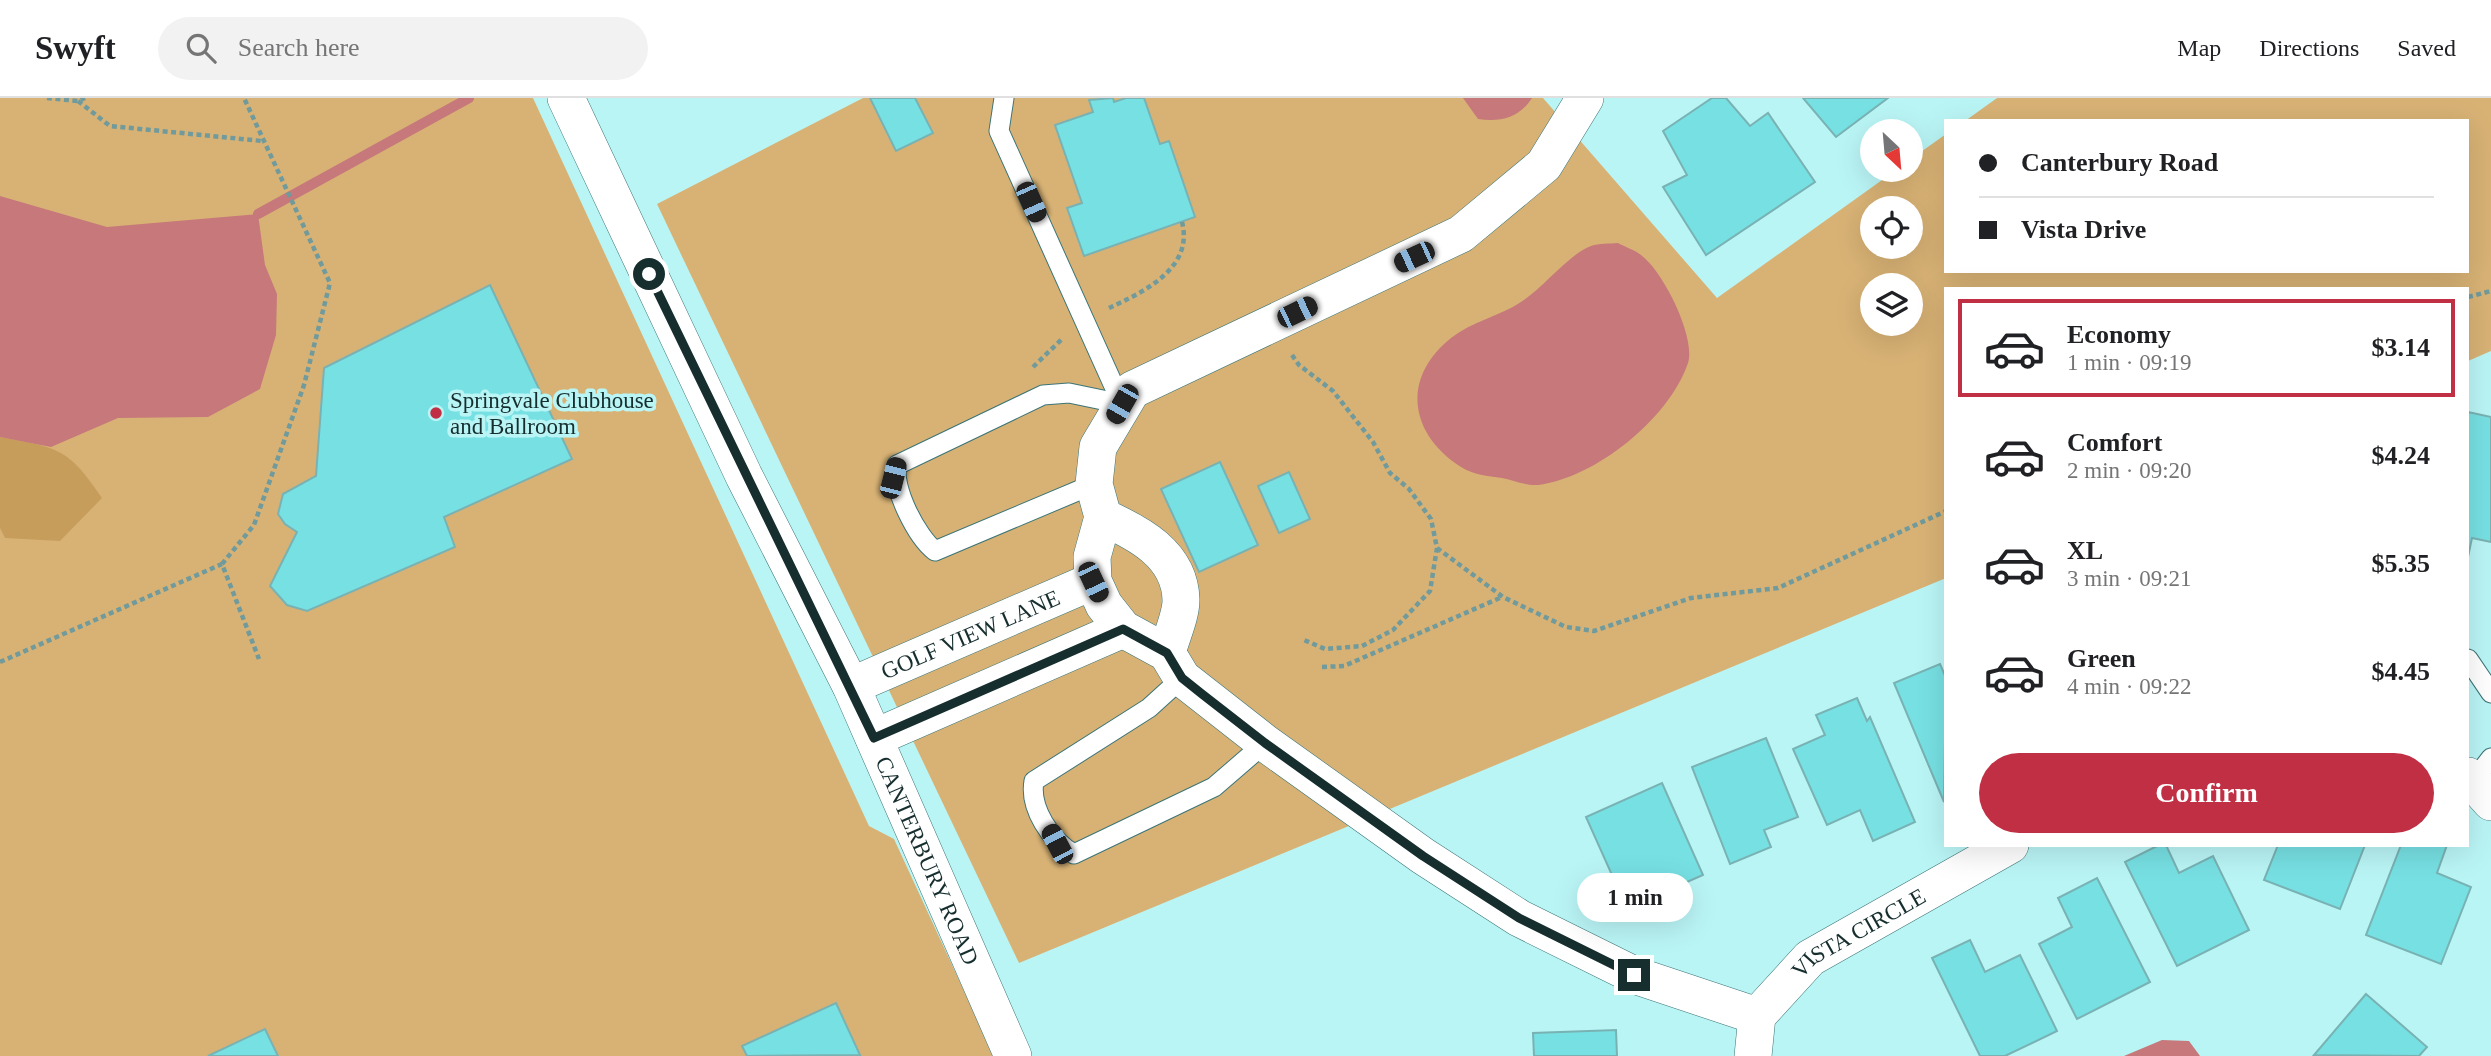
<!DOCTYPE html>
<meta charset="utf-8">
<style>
:root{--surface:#fff;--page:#f2f2f2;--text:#202124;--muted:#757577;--line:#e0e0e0;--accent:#c02f44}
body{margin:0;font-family:Georgia,serif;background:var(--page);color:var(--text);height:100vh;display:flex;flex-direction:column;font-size:26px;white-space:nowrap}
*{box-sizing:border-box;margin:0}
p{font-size:23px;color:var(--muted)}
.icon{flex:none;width:38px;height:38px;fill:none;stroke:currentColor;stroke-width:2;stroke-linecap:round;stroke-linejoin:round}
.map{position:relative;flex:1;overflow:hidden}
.panel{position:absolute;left:1944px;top:189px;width:525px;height:560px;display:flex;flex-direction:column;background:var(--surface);border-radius:0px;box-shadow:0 7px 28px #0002}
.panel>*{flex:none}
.banner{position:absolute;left:1944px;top:21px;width:525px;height:154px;border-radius:0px;box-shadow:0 7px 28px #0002;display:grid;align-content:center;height:154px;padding:0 35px;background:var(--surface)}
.needle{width:46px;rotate:154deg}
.fabs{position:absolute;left:1860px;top:21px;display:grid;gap:14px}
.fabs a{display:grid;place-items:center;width:63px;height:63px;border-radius:50%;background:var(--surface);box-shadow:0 7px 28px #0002;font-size:35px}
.end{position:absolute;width:32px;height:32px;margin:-16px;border:9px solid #172e2f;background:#fff;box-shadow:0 0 0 4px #fff}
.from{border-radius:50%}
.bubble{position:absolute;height:49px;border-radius:24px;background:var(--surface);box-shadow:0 7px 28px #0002;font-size:23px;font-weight:800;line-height:49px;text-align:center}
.car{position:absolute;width:21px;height:42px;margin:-21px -10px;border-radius:9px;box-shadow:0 0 5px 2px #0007;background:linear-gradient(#222 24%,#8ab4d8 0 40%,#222 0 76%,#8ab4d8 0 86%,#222 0)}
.banner b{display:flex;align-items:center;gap:24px;height:66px;font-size:26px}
.banner b+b{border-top:2px solid var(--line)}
.banner i{width:18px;height:18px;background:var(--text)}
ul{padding:12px 0 0;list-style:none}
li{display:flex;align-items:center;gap:21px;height:98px;margin:0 14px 10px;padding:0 21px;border:4px solid transparent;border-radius:0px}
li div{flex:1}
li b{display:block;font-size:26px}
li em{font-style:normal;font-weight:800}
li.current{border-color:var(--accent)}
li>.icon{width:63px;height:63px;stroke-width:1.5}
.cta{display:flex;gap:14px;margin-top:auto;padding:14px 35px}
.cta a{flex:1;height:80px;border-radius:42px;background:var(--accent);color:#fff;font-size:28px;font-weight:800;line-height:80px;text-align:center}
header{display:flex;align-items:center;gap:42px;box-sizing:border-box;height:98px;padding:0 35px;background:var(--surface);border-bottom:2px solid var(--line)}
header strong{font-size:33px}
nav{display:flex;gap:38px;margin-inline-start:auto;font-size:24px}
.search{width:490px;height:63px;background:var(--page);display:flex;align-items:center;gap:18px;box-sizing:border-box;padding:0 24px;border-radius:38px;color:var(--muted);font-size:26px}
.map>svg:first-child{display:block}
.green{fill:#d8b275;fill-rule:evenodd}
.forest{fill:#c69d5b}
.water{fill:#c6787b}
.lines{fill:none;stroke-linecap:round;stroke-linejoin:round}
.stream{stroke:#c6787b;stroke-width:10}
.building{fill:#77e0e3;stroke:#79b2b3;stroke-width:2}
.service-casing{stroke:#3c7476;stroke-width:21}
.minor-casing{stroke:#3c7476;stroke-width:38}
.path{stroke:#709a9b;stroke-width:4.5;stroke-dasharray:5 3.5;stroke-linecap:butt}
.service{stroke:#fff;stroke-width:19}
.minor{stroke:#fff;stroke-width:37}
.route{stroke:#172e2f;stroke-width:9}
.poi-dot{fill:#c02f44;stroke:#baf5f6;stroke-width:2.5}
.labels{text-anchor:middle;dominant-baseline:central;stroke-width:7;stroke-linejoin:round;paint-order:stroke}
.poi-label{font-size:23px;fill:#172e2f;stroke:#baf5f6;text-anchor:start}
.street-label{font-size:23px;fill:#172e2f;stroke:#baf5f6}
</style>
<header>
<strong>Swyft</strong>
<div class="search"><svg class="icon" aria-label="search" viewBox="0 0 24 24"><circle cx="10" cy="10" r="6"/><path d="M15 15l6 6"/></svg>Search here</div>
<nav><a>Map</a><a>Directions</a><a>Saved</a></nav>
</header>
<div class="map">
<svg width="2491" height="958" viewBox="0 0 2491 958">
<rect width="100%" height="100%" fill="#baf5f6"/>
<!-- green -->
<g class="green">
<polygon points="0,0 533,0 869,728 894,741 994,958 0,958"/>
<path d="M863,0H1543L1717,200L1896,72H1911V61L1946,36V173H2468V23H1965L1997,0H2491V253L2468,263V191H1946V480L1019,865L657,106ZM1872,110H1911V149H1872ZM1872,187H1911V226H1872Z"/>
</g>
<!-- forest -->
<path class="forest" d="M0,339C58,350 68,349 102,400L60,443L5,440L0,430Z"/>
<!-- water -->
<g class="water">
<path d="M1463,0H1532C1519,20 1501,24 1478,21Z"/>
<polygon points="0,98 107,129 258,116 265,167 277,196 276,237 260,291 208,319 118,320 51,349 0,339"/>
<path d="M1618,145C1625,149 1635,152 1641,157C1663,173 1696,239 1688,265C1669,321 1595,380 1538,387C1526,388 1513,382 1502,380C1487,378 1474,377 1461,369C1409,336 1401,280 1451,240C1471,224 1500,218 1521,204C1542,191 1570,155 1591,148C1599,145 1610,146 1618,145Z"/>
<polygon points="2162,942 2189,943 2200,958 2124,958"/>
</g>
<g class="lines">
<!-- stream -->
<polyline class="stream" points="258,116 469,0"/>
</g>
<!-- building -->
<g class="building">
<polygon points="870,0 915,0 933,35 896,53"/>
<polygon points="1113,0 1114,4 1126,0 1144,0 1160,46 1169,43 1195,119 1084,158 1067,110 1082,105 1055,27 1093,14 1089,2"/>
<polygon points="1712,0 1726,0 1750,28 1768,15 1815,84 1706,157 1663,89 1687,77 1663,33"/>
<polygon points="1803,0 1888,0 1836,39"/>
<polygon points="490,187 572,361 444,419 455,449 307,513 287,507 270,488 297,434 285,426 278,416 283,396 316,378 324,270"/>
<polygon points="2468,314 2491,319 2491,444 2472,440 2468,459"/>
<polygon points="1220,364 1258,447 1199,474 1161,391"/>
<polygon points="1289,374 1310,421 1279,435 1258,388"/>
<polygon points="1940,566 1946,580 1944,704 1894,585"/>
<polygon points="1857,600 1867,623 1870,619 1915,724 1873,743 1860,712 1827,727 1793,651 1825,637 1816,617"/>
<polygon points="1766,640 1798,719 1764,732 1771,749 1730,766 1692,669"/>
<polygon points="1662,685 1703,777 1662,795 1654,779 1620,795 1586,719"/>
<polygon points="2159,747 2166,747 2179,775 2213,758 2249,832 2177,868 2125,764"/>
<polygon points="2278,747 2365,747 2340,811 2264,782"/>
<polygon points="2401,747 2447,747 2437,775 2471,789 2441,866 2366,837"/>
<polygon points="2097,780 2150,884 2077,921 2039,846 2072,829 2058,800"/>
<polygon points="1970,842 1985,874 2020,857 2057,933 2005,958 1980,958 1932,860"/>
<polygon points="2366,896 2427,949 2419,958 2314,957"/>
<polygon points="836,905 860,957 747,958 742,948"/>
<polygon points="265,931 278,958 208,958"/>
<polygon points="1616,932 1617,958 1534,958 1533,935"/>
</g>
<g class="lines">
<defs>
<g id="service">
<polyline points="1004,0 999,33 1122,306"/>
<path d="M1094,386L935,453C917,439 891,389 897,367L1043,297L1069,295L1122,306"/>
<polyline points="2468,561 2491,595"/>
<path d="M1182,580L1149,610L1034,683C1029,710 1051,743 1074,756L1214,689L1265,645"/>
<polyline points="2474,682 2491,660"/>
</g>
<g id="minor">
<path id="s1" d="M566,0L744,378L851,588L1013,958"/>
<polyline points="1585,0 1544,67 1461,136 1132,292 1098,349 1094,386 1103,419 1092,459 1093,483 1104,507 1123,531 1167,555 1182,580 1265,645 1423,758 1519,820 1634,877 1757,918"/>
<path d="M1103,419C1138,435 1180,456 1181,502C1181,518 1171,539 1167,555"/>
<path id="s2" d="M851,588L1093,483"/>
<polyline points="874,640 1123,531"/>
<polyline points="2468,678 2491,704"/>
<path id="s3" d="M1753,958L1757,918L1810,860L2010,747"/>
</g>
</defs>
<!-- service casing -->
<use href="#service" class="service-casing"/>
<!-- minor casing -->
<use href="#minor" class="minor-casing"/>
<!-- path -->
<g class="path">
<polyline points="47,0 78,3 85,0"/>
<polyline points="78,3 110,28 262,43"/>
<polyline points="2468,199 2491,193"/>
<path d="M1109,210C1144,194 1194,170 1182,124"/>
<polyline points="1292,257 1299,267 1333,293 1373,344 1390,375 1409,391 1431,421 1437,450 1430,493 1393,532 1362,548 1325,551 1304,542"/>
<polyline points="1033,269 1062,241"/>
<polyline points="1437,450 1503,499 1566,529 1594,533 1691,500 1778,490 1946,413"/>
<polyline points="222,466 254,427 304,287 330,185 244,0"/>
<polyline points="0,564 222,466 259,561"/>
<polyline points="1322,569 1344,568 1502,499"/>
</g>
<!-- service -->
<use href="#service" class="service"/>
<!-- minor -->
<use href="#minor" class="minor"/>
</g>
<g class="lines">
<!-- route -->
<polyline class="route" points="649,176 874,640 1123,531 1167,555 1182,580 1202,596 1265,645 1423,758 1519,820 1634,877"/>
</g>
<!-- markers -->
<circle class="poi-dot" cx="436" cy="315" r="7"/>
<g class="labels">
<!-- poi labels -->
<g class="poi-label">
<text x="450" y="302">Springvale Clubhouse<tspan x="450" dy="26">and Ballroom</tspan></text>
</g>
<!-- street labels -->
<g class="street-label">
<text stroke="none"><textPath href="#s2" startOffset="130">GOLF VIEW LANE</textPath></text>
<text stroke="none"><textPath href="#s1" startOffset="844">CANTERBURY ROAD</textPath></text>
<text stroke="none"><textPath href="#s3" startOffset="173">VISTA CIRCLE</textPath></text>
</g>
</g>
</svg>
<div class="fabs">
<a><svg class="needle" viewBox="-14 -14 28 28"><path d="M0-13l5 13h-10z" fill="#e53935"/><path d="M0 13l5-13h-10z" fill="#757577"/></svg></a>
<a><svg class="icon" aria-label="locate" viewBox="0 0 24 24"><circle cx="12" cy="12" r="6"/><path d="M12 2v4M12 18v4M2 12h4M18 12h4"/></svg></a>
<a><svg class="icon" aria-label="layers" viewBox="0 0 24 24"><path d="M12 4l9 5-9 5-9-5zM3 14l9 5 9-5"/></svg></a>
</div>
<i class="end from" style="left:649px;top:176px"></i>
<i class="end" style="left:1634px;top:877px"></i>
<div class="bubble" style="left:1577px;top:775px;width:116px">1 min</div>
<i class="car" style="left:1031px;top:104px;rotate:156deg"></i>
<i class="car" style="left:1414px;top:159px;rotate:245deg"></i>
<i class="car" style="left:1297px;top:214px;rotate:64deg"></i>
<i class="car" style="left:1122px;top:306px;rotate:210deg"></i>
<i class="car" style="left:893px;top:380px;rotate:14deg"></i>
<i class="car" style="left:1093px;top:484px;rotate:155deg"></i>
<i class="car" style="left:1057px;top:746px;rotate:332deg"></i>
<div class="banner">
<b><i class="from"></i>Canterbury Road</b>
<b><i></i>Vista Drive</b>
</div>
<section class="panel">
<ul>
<li class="current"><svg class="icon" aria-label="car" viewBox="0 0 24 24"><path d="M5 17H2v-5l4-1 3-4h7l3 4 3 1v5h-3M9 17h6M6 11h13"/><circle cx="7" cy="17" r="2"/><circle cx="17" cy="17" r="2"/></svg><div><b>Economy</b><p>1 min · 09:19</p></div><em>$3.14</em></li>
<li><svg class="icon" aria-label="car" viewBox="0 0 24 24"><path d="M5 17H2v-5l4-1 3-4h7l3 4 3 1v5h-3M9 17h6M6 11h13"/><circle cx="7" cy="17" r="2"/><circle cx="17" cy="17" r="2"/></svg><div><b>Comfort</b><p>2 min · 09:20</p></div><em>$4.24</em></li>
<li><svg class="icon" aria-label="car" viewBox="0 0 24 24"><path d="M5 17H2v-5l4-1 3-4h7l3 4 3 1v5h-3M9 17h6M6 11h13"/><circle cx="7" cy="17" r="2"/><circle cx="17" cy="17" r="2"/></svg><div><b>XL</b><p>3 min · 09:21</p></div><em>$5.35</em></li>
<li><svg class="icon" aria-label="car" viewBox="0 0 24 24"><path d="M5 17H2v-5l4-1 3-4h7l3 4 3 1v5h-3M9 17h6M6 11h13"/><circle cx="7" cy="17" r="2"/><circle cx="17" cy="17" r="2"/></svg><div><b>Green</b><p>4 min · 09:22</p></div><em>$4.45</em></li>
</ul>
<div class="cta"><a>Confirm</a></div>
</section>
</div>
